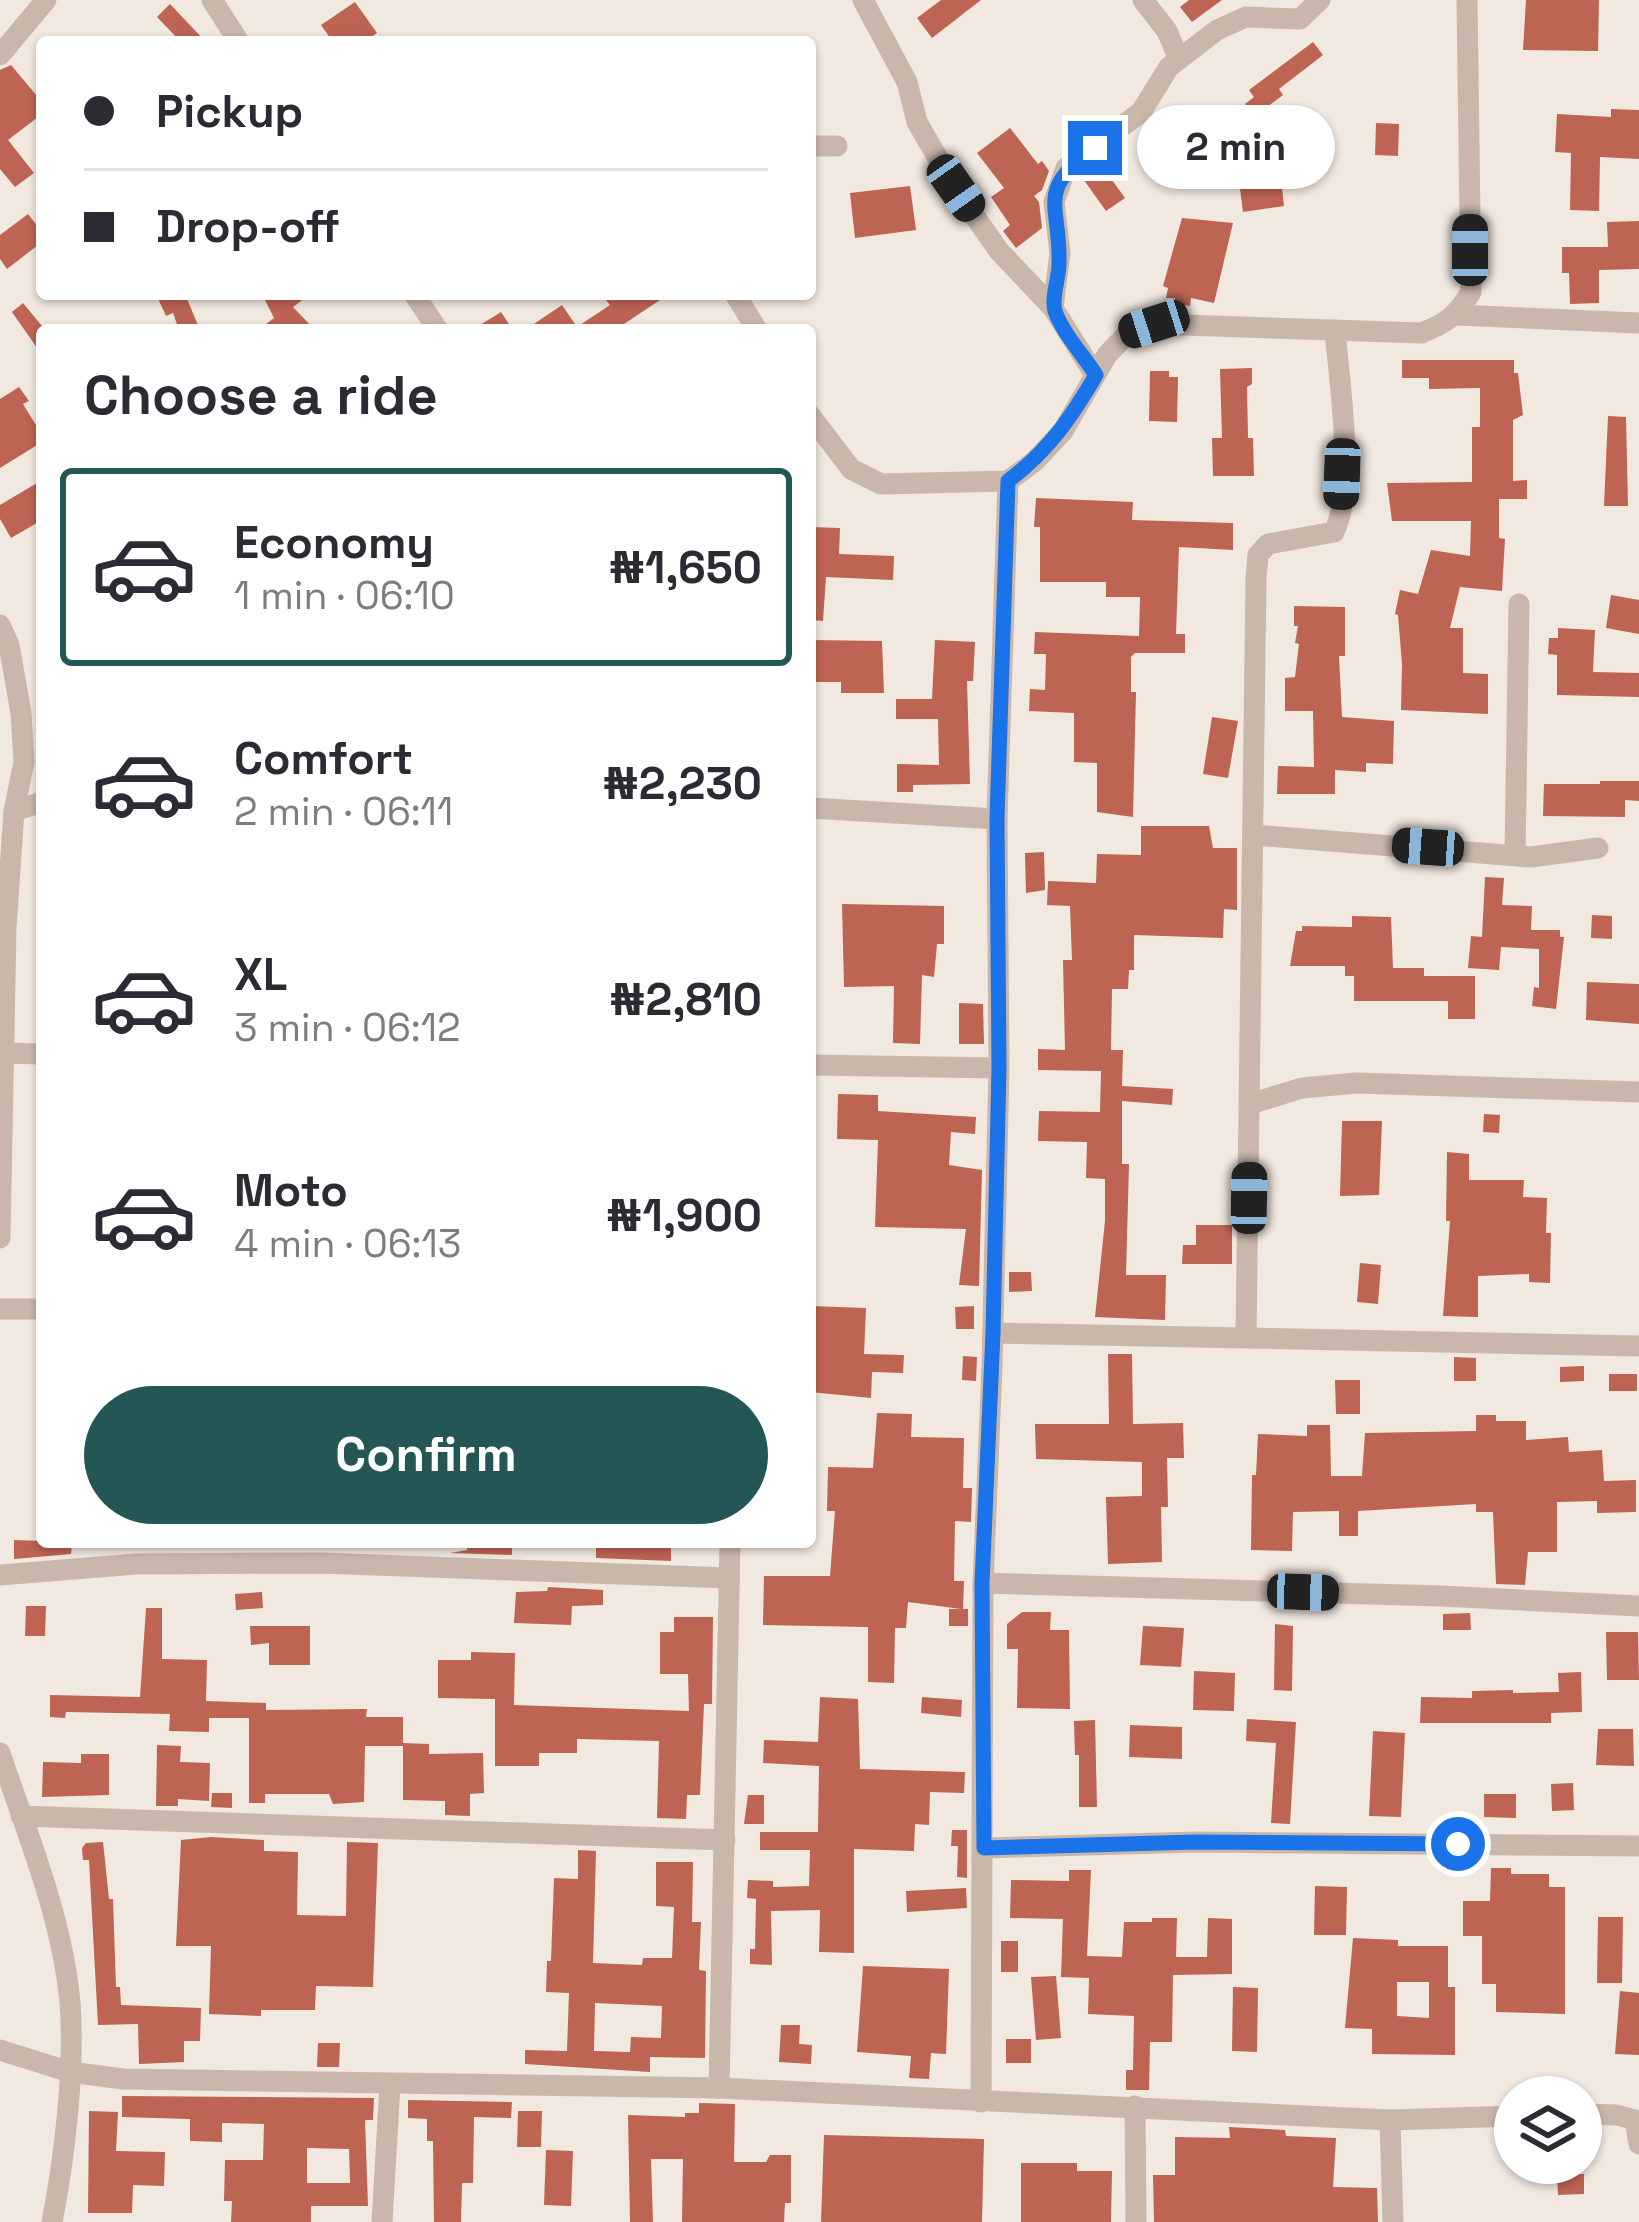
<!DOCTYPE html>
<meta charset="utf-8">
<style>
:root{--surface:#fff;--page:#f7f7f7;--text:#2b2b33;--muted:#7c7c81;--line:#e1e1e2;--accent:#235655}
body{margin:0;font-family:"Space Grotesk",sans-serif;background:var(--page);color:var(--text);height:100vh;display:flex;flex-direction:column;font-size:45px;white-space:nowrap}
*{box-sizing:border-box;margin:0}
p{font-size:39px;color:var(--muted)}
.icon{flex:none;width:66px;height:66px;fill:none;stroke:currentColor;stroke-width:2;stroke-linecap:round;stroke-linejoin:round}
.map{position:relative;flex:1;overflow:hidden}
.side{position:absolute;left:36px;top:324px;width:780px;height:1224px;display:flex;flex-direction:column;background:var(--surface);border-radius:12px;box-shadow:0 3px 9px #0004}
.side>*{flex:none}
.top-card{position:absolute;left:36px;top:36px;width:780px;height:264px;border-radius:12px;box-shadow:0 3px 9px #0004;display:grid;align-content:center;height:264px;padding:0 48px;background:var(--surface)}
.controls{position:absolute;left:1494px;top:2076px;display:grid;gap:24px}
.controls a{display:grid;place-items:center;width:108px;height:108px;border-radius:50%;background:var(--surface);box-shadow:0 3px 9px #0004;font-size:60px}
.end{position:absolute;width:54px;height:54px;margin:-27px;border:15px solid #1a73e8;background:#fff;box-shadow:0 0 0 6px #fff}
.from{border-radius:50%}
.bubble{position:absolute;height:84px;border-radius:42px;background:var(--surface);box-shadow:0 3px 9px #0004;font-size:39px;font-weight:600;line-height:84px;text-align:center}
.car{position:absolute;width:36px;height:72px;margin:-36px -18px;border-radius:15px;box-shadow:0 0 9px 3px #0007;background:linear-gradient(#222 24%,#8ab4d8 0 40%,#222 0 76%,#8ab4d8 0 86%,#222 0)}
.top-card b{display:flex;align-items:center;gap:42px;height:114px;font-size:45px}
.top-card b+b{border-top:3px solid var(--line)}
.top-card i{width:30px;height:30px;background:var(--text)}
ul{padding:0;list-style:none}
li{display:flex;align-items:center;gap:36px;height:198px;margin:0 24px 18px;padding:0 24px;border:6px solid transparent;border-radius:12px}
li div{flex:1}
li b{display:block;font-size:45px}
li em{font-style:normal;font-weight:600}
li.active{border-color:var(--accent)}
li>.icon{width:108px;height:108px;stroke-width:1.5}
h2{padding:0 48px;font-size:54px;line-height:144px}
.action{display:flex;gap:24px;margin-top:auto;padding:24px 48px}
.action a{flex:1;height:138px;border-radius:72px;background:var(--accent);color:#fff;font-size:48px;font-weight:600;line-height:138px;text-align:center}
.map>svg:first-child{display:block}
.building{fill:#bd6452;fill-rule:evenodd}
.lines{fill:none;stroke-linecap:round;stroke-linejoin:round}
.minor{stroke:#c9b7ac;stroke-width:21}
.route{stroke:#1a73e8;stroke-width:15}
</style>
<div class="map">
<svg width="1639" height="2222" viewBox="0 0 1639 2222">
<rect width="100%" height="100%" fill="#f1e8e0"/>
<!-- building -->
<g class="building">
<polygon points="941,0 981,0 932,38 917,18"/>
<polygon points="1189,0 1222,0 1192,22 1180,7"/>
<polygon points="1526,0 1599,0 1598,51 1523,50"/>
<polygon points="355,2 377,33 364,42 333,42 321,25"/>
<polygon points="170,4 206,42 181,42 157,17"/>
<polygon points="1313,42 1323,55 1279,89 1283,95 1255,116 1245,104 1254,97 1249,90"/>
<polygon points="11,65 42,102 42,114 8,140 34,173 15,187 0,169 0,70"/>
<polygon points="1611,109 1639,110 1639,159 1600,157 1599,211 1570,210 1571,153 1555,152 1557,114 1611,117"/>
<polygon points="1376,123 1399,124 1398,156 1375,155"/>
<polygon points="1010,128 1038,164 1042,161 1049,171 1042,190 1034,196 1039,202 1042,228 1016,248 1003,231 1010,225 991,197 1004,188 977,153"/>
<polygon points="1099,162 1125,198 1106,211 1081,176"/>
<polygon points="1280,169 1284,206 1243,212 1238,174"/>
<polygon points="910,186 916,230 855,238 850,193"/>
<polygon points="28,214 42,232 42,242 7,269 0,259 0,235"/>
<polygon points="1182,218 1233,223 1214,303 1191,298 1190,306 1174,303 1175,298 1166,298 1168,288 1163,286"/>
<polygon points="1639,221 1639,269 1599,270 1599,303 1570,304 1569,273 1562,273 1562,247 1608,247 1607,222"/>
<polygon points="156,294 185,294 200,330 179,330 173,313 166,316"/>
<polygon points="262,294 310,294 293,307 315,330 258,330 274,318"/>
<polygon points="601,294 669,294 615,330 525,330 562,305 577,327 610,305"/>
<polygon points="23,303 42,326 42,355 12,312"/>
<polygon points="501,312 513,330 472,330"/>
<polygon points="1402,360 1514,360 1514,373 1518,373 1523,415 1513,420 1513,481 1527,480 1527,499 1499,499 1499,538 1505,539 1502,591 1460,587 1450,628 1463,628 1463,673 1488,674 1488,714 1401,710 1402,664 1398,615 1395,614 1400,590 1418,594 1431,550 1470,556 1471,521 1392,521 1387,483 1472,482 1472,427 1480,427 1480,388 1429,389 1429,378 1402,378"/>
<polygon points="1252,368 1252,384 1247,387 1248,438 1253,438 1254,476 1213,476 1212,438 1222,438 1220,369"/>
<polygon points="1150,371 1169,371 1169,377 1178,377 1177,422 1149,421"/>
<polygon points="19,387 29,401 23,404 42,435 42,442 0,468 0,399"/>
<polygon points="1608,416 1626,417 1628,506 1604,506"/>
<polygon points="42,480 42,520 11,538 0,519 0,505"/>
<polygon points="1036,498 1133,502 1132,520 1233,523 1233,550 1179,547 1176,634 1185,634 1185,653 1135,653 1131,657 1131,692 1136,692 1133,817 1097,812 1097,763 1074,762 1074,713 1029,711 1030,689 1045,690 1046,654 1034,654 1035,632 1139,636 1140,597 1106,597 1106,582 1040,582 1040,527 1034,527"/>
<polygon points="810,527 840,528 839,554 894,556 893,580 826,577 823,621 810,620"/>
<polygon points="1611,595 1639,600 1639,634 1606,628"/>
<polygon points="1294,606 1345,607 1345,656 1339,656 1342,717 1394,721 1393,764 1366,763 1366,772 1335,770 1335,794 1277,794 1278,766 1314,767 1313,711 1285,711 1285,678 1295,677 1299,644 1295,643 1298,626 1294,626"/>
<polygon points="1558,628 1595,630 1593,672 1639,673 1639,697 1557,695 1557,655 1548,654 1549,638 1558,638"/>
<polygon points="810,640 882,641 884,693 841,693 841,682 810,682"/>
<polygon points="935,640 975,642 973,681 967,681 970,784 913,785 913,792 897,792 897,764 939,765 938,719 896,719 896,699 932,699"/>
<polygon points="1212,717 1238,721 1228,778 1203,774"/>
<polygon points="1600,781 1639,781 1639,801 1625,800 1625,817 1543,816 1544,784 1600,784"/>
<polygon points="1141,826 1209,826 1213,848 1237,848 1237,910 1224,909 1223,938 1134,935 1134,970 1129,970 1128,989 1112,989 1111,1050 1123,1050 1122,1086 1173,1089 1172,1105 1122,1101 1122,1164 1129,1164 1126,1275 1166,1275 1165,1320 1095,1317 1105,1221 1105,1179 1086,1178 1087,1142 1038,1141 1039,1111 1100,1112 1101,1071 1038,1070 1038,1049 1065,1050 1063,960 1072,960 1070,906 1047,905 1048,881 1096,883 1097,854 1141,855"/>
<polygon points="1044,852 1045,890 1026,893 1025,853"/>
<polygon points="1485,877 1504,878 1502,905 1532,906 1531,930 1560,930 1560,937 1564,937 1556,1009 1532,1006 1534,987 1539,988 1539,949 1501,947 1499,970 1468,968 1471,936 1482,937"/>
<polygon points="842,904 944,906 944,944 937,944 934,977 922,975 920,1044 893,1043 894,986 844,987"/>
<polygon points="1592,915 1612,916 1612,939 1591,938"/>
<polygon points="1352,916 1391,917 1393,968 1424,968 1424,976 1475,976 1475,1019 1448,1019 1448,1001 1354,1001 1354,976 1345,976 1345,966 1290,966 1296,931 1302,931 1302,926 1352,927"/>
<polygon points="1587,982 1639,984 1639,1024 1586,1020"/>
<polygon points="959,1003 983,1004 984,1044 959,1044"/>
<polygon points="838,1094 878,1095 878,1111 976,1117 975,1134 951,1132 949,1165 982,1170 979,1286 959,1285 966,1229 875,1227 878,1140 837,1139"/>
<polygon points="1484,1114 1500,1115 1499,1133 1483,1132"/>
<polygon points="1342,1121 1382,1121 1379,1195 1340,1196"/>
<polygon points="1447,1152 1469,1154 1469,1180 1524,1180 1523,1197 1547,1198 1546,1233 1551,1233 1550,1283 1529,1282 1529,1274 1478,1276 1478,1317 1443,1316 1450,1221 1446,1221"/>
<polygon points="1196,1225 1232,1225 1232,1264 1182,1264 1183,1245 1196,1245"/>
<polygon points="1360,1263 1381,1265 1378,1304 1357,1302"/>
<polygon points="1009,1272 1031,1272 1032,1291 1009,1292"/>
<polygon points="810,1306 866,1308 864,1354 904,1355 903,1373 872,1372 871,1398 810,1392"/>
<polygon points="974,1306 974,1329 956,1329 955,1307"/>
<polygon points="1108,1354 1132,1354 1133,1424 1183,1423 1184,1458 1167,1458 1168,1507 1161,1507 1162,1562 1108,1564 1106,1497 1142,1496 1142,1462 1036,1459 1035,1424 1109,1424"/>
<polygon points="963,1356 977,1357 976,1381 962,1380"/>
<polygon points="1454,1357 1476,1358 1476,1381 1454,1381"/>
<polygon points="1584,1366 1584,1381 1560,1382 1560,1367"/>
<rect x="1609" y="1374" width="28" height="17"/>
<polygon points="1335,1380 1360,1380 1360,1414 1336,1414"/>
<polygon points="877,1413 912,1414 911,1437 964,1438 963,1488 972,1488 971,1522 955,1521 954,1581 964,1581 963,1609 968,1609 968,1626 949,1626 949,1609 961,1609 908,1602 906,1628 895,1628 894,1683 868,1682 868,1627 763,1625 764,1576 830,1576 835,1511 827,1511 828,1467 873,1468"/>
<polygon points="1476,1415 1496,1415 1496,1421 1526,1421 1526,1440 1568,1437 1569,1452 1602,1450 1604,1481 1636,1480 1636,1512 1597,1513 1597,1501 1557,1502 1557,1552 1528,1552 1525,1585 1496,1584 1493,1512 1476,1512 1476,1504 1358,1511 1358,1536 1339,1536 1339,1511 1293,1512 1292,1551 1251,1550 1252,1475 1256,1475 1258,1434 1307,1436 1307,1425 1330,1425 1331,1476 1362,1476 1365,1433 1476,1431"/>
<polygon points="14,1540 72,1542 71,1554 14,1559"/>
<polygon points="467,1542 512,1542 512,1555 450,1553 467,1550"/>
<polygon points="596,1542 671,1542 671,1561 596,1558"/>
<polygon points="548,1587 603,1590 603,1605 572,1606 571,1625 514,1623 516,1592 547,1591"/>
<polygon points="262,1592 263,1608 236,1610 235,1594"/>
<polygon points="26,1606 46,1606 45,1636 25,1636"/>
<polygon points="146,1608 162,1608 162,1659 207,1660 206,1701 266,1703 266,1710 367,1709 366,1717 403,1717 403,1746 365,1746 364,1802 333,1804 329,1794 265,1794 265,1803 249,1803 249,1718 209,1718 209,1732 169,1731 170,1714 66,1712 65,1718 50,1717 50,1695 140,1697"/>
<polygon points="1022,1612 1051,1612 1050,1630 1069,1630 1070,1709 1017,1708 1018,1649 1007,1649 1007,1624"/>
<polygon points="1470,1613 1471,1630 1443,1630 1443,1614"/>
<polygon points="674,1617 713,1617 712,1704 704,1704 700,1795 687,1795 686,1819 657,1818 659,1741 577,1739 577,1753 539,1753 539,1766 495,1766 495,1699 438,1698 438,1660 471,1660 471,1652 515,1653 514,1705 689,1711 688,1674 660,1674 660,1632 674,1632"/>
<polygon points="1275,1624 1293,1626 1292,1691 1274,1690"/>
<polygon points="250,1626 310,1626 310,1665 269,1665 269,1643 251,1645"/>
<polygon points="1143,1626 1184,1628 1181,1667 1140,1665"/>
<polygon points="1606,1632 1638,1632 1639,1680 1607,1680"/>
<polygon points="1194,1671 1235,1673 1234,1711 1193,1710"/>
<polygon points="1581,1672 1582,1712 1551,1713 1551,1723 1420,1723 1421,1697 1472,1698 1472,1691 1513,1690 1513,1693 1559,1692 1558,1673"/>
<polygon points="820,1697 858,1699 860,1769 965,1772 964,1793 930,1792 929,1825 915,1824 914,1851 854,1849 854,1953 819,1952 820,1910 771,1911 772,1965 750,1964 750,1949 755,1949 756,1899 747,1898 748,1880 773,1881 773,1887 809,1886 810,1850 760,1850 760,1832 818,1832 819,1766 763,1763 764,1740 818,1742"/>
<polygon points="922,1697 962,1700 961,1717 921,1713"/>
<polygon points="1247,1719 1296,1722 1290,1824 1271,1823 1276,1743 1246,1741"/>
<polygon points="1095,1720 1097,1807 1079,1807 1079,1755 1075,1755 1074,1721"/>
<polygon points="1130,1725 1182,1727 1182,1759 1129,1757"/>
<polygon points="1598,1729 1633,1729 1634,1766 1596,1765"/>
<polygon points="1373,1731 1405,1733 1401,1817 1369,1816"/>
<polygon points="403,1743 429,1744 429,1754 483,1753 484,1793 470,1794 470,1816 445,1815 445,1801 403,1800"/>
<polygon points="157,1745 181,1746 180,1762 210,1763 209,1801 178,1799 178,1806 156,1806"/>
<polygon points="81,1754 109,1754 109,1795 42,1797 43,1762 81,1763"/>
<polygon points="1573,1783 1574,1810 1552,1811 1551,1784"/>
<polygon points="212,1793 232,1793 232,1808 211,1807"/>
<polygon points="1484,1794 1516,1794 1516,1818 1484,1817"/>
<polygon points="748,1795 764,1795 764,1824 744,1824"/>
<polygon points="952,1830 967,1830 967,1878 957,1877 958,1846 951,1846"/>
<polygon points="211,1837 264,1840 264,1851 298,1852 297,1915 346,1916 347,1842 378,1843 373,1987 316,1986 315,2010 261,2010 261,2016 209,2014 211,1946 176,1946 181,1840"/>
<polygon points="103,1842 109,1899 113,1899 116,1987 120,1987 121,2005 201,2008 200,2041 184,2041 184,2062 139,2064 138,2024 98,2025 89,1860 83,1860 82,1848 86,1843"/>
<path d="M578,1850L596,1851L593,1963L642,1965L643,1958H672L674,1907L656,1906V1862H693L692,1922H701L699,1970L706,1971L705,2058L650,2057V2072L525,2064V2050L567,2051L569,1993L546,1992L547,1961H551L554,1878L578,1879ZM595,2003L662,2006L661,2038L631,2037L630,2052L594,2051Z"/>
<polygon points="1491,1868 1511,1868 1511,1874 1549,1874 1549,1887 1565,1887 1565,2014 1496,2012 1496,1984 1482,1984 1482,1936 1463,1936 1463,1901 1490,1901"/>
<polygon points="1069,1870 1091,1870 1087,1956 1122,1957 1124,1922 1152,1922 1152,1918 1177,1918 1176,1957 1207,1957 1208,1918 1232,1919 1232,1974 1173,1975 1172,2042 1150,2042 1149,2090 1126,2090 1126,2070 1133,2070 1134,2016 1088,2014 1089,1978 1061,1977 1063,1919 1010,1918 1011,1880 1069,1881"/>
<polygon points="1315,1886 1347,1887 1346,1935 1314,1935"/>
<polygon points="966,1888 967,1908 907,1912 906,1891"/>
<polygon points="1598,1917 1623,1917 1622,1983 1597,1983"/>
<path d="M1353,1938L1398,1940V1946H1448V1987H1455V2055L1372,2054V2029L1345,2028ZM1397,1982H1429V2018L1397,2016Z"/>
<rect x="1001" y="1941" width="17" height="31"/>
<polygon points="863,1966 949,1969 946,2054 931,2053 929,2079 909,2078 911,2056 857,2052"/>
<polygon points="1056,1976 1061,2038 1036,2040 1031,1977"/>
<polygon points="1233,1987 1258,1988 1257,2052 1232,2051"/>
<polygon points="1620,1991 1639,1993 1639,2055 1615,2054"/>
<polygon points="781,2025 800,2025 799,2044 812,2045 811,2064 779,2062"/>
<rect x="1006" y="2039" width="25" height="24"/>
<polygon points="318,2043 340,2043 339,2067 317,2067"/>
<path d="M122,2096L374,2098L373,2120H365L368,2206H311V2222H231L232,2201H224L225,2160H263L264,2124L222,2123V2142L190,2141V2119L122,2117ZM307,2148L349,2149L350,2183H307Z"/>
<polygon points="408,2100 512,2102 511,2118 474,2117 473,2183 462,2183 461,2222 434,2222 433,2141 427,2141 427,2119 408,2118"/>
<polygon points="699,2103 735,2104 734,2162 766,2162 770,2155 791,2155 791,2203 785,2203 784,2222 682,2222 683,2159 651,2159 653,2222 630,2222 628,2115 685,2117 685,2113 699,2113"/>
<polygon points="89,2111 118,2112 116,2151 165,2152 164,2186 133,2185 132,2213 88,2213"/>
<polygon points="518,2111 542,2111 541,2147 517,2147"/>
<polygon points="1229,2127 1285,2130 1286,2136 1336,2138 1333,2187 1377,2188 1378,2222 1154,2222 1153,2175 1175,2175 1175,2137 1230,2138"/>
<polygon points="824,2135 984,2139 982,2222 821,2222"/>
<polygon points="546,2150 573,2151 571,2206 544,2205"/>
<polygon points="1021,2163 1077,2163 1077,2171 1112,2171 1111,2222 1021,2222"/>
<polygon points="1584,2174 1584,2194 1558,2195 1557,2175"/>
</g>
<g class="lines">
<!-- minor -->
<g class="minor">
<polyline points="212,0 239,42"/>
<polyline points="863,0 907,82 917,122 955,188 999,251 1053,308 1095,375"/>
<polyline points="1143,0 1167,31 1178,57"/>
<polyline points="0,55 46,0"/>
<polyline points="810,146 837,146"/>
<polyline points="414,294 438,330"/>
<polyline points="735,294 757,330"/>
<polyline points="1053,308 1060,253 1054,202 1066,168 1141,112 1169,67 1217,30 1246,17 1300,19 1320,0"/>
<polyline points="1457,315 1639,323"/>
<path d="M810,415L851,469L881,484L1008,481L1035,461L1063,431L1107,355L1129,332L1154,324L1421,333C1446,324 1457,315 1471,292L1467,0"/>
<polyline points="0,625 9,645 21,713 24,762 14,811 6,928 0,1238"/>
<polyline points="810,808 997,819"/>
<polyline points="14,811 42,802"/>
<polyline points="1254,835 1531,857 1598,848"/>
<polyline points="1515,853 1519,604"/>
<polyline points="5,1053 42,1054"/>
<polyline points="810,1065 999,1068"/>
<polyline points="1250,1104 1302,1088 1357,1083 1639,1092"/>
<polyline points="0,1309 42,1309"/>
<polyline points="993,1333 1639,1346"/>
<path d="M1246,1337L1256,578L1258,555L1268,544L1334,532C1356,488 1339,381 1335,330"/>
<polyline points="0,1575 136,1564 321,1563 729,1578"/>
<polyline points="983,1583 1441,1596 1639,1606"/>
<path d="M0,1753C27,1833 62,1917 70,2002C75,2069 65,2155 52,2222"/>
<polyline points="21,1816 725,1840"/>
<polyline points="984,1848 1196,1842 1639,1846"/>
<polyline points="0,2050 70,2072 123,2079 719,2088 1390,2120 1515,2116"/>
<polyline points="719,2088 730,1542"/>
<polyline points="981,2102 983,1583 992,1366 999,1068 997,819 1008,481"/>
<polyline points="1135,2106 1136,2222"/>
<polyline points="1581,2114 1617,2115 1635,2120 1639,2144"/>
<polyline points="1390,2120 1393,2222"/>
<polyline points="382,2222 390,2085"/>
</g>
</g>
<g class="lines">
<!-- route -->
<path class="route" d="M1095,148C1034,191 1061,204 1059,264C1059,278 1051,298 1055,311C1062,332 1083,355 1096,375C1071,418 1048,451 1008,481L997,818L999,1068L993,1333L982,1583L984,1848L1196,1842L1458,1844"/>
</g>
</svg>
<div class="controls">
<a><svg class="icon" aria-label="layers" viewBox="0 0 24 24"><path d="M12 4l9 5-9 5-9-5zM3 14l9 5 9-5"/></svg></a>
</div>
<i class="end from" style="left:1458px;top:1844px"></i>
<i class="end" style="left:1095px;top:148px"></i>
<div class="bubble" style="left:1137px;top:105px;width:198px">2 min</div>
<i class="car" style="left:956px;top:188px;rotate:145deg"></i>
<i class="car" style="left:1470px;top:250px;rotate:0deg"></i>
<i class="car" style="left:1154px;top:324px;rotate:252deg"></i>
<i class="car" style="left:1342px;top:474px;rotate:182deg"></i>
<i class="car" style="left:1428px;top:847px;rotate:274deg"></i>
<i class="car" style="left:1249px;top:1198px;rotate:1deg"></i>
<i class="car" style="left:1303px;top:1592px;rotate:92deg"></i>
<div class="top-card">
<b><i class="from"></i>Pickup</b>
<b><i></i>Drop-off</b>
</div>
<section class="side">
<h2>Choose a ride</h2>
<ul>
<li class="active"><svg class="icon" aria-label="car" viewBox="0 0 24 24"><path d="M5 17H2v-5l4-1 3-4h7l3 4 3 1v5h-3M9 17h6M6 11h13"/><circle cx="7" cy="17" r="2"/><circle cx="17" cy="17" r="2"/></svg><div><b>Economy</b><p>1 min · 06:10</p></div><em>₦1,650</em></li>
<li><svg class="icon" aria-label="car" viewBox="0 0 24 24"><path d="M5 17H2v-5l4-1 3-4h7l3 4 3 1v5h-3M9 17h6M6 11h13"/><circle cx="7" cy="17" r="2"/><circle cx="17" cy="17" r="2"/></svg><div><b>Comfort</b><p>2 min · 06:11</p></div><em>₦2,230</em></li>
<li><svg class="icon" aria-label="car" viewBox="0 0 24 24"><path d="M5 17H2v-5l4-1 3-4h7l3 4 3 1v5h-3M9 17h6M6 11h13"/><circle cx="7" cy="17" r="2"/><circle cx="17" cy="17" r="2"/></svg><div><b>XL</b><p>3 min · 06:12</p></div><em>₦2,810</em></li>
<li><svg class="icon" aria-label="car" viewBox="0 0 24 24"><path d="M5 17H2v-5l4-1 3-4h7l3 4 3 1v5h-3M9 17h6M6 11h13"/><circle cx="7" cy="17" r="2"/><circle cx="17" cy="17" r="2"/></svg><div><b>Moto</b><p>4 min · 06:13</p></div><em>₦1,900</em></li>
</ul>
<div class="action"><a>Confirm</a></div>
</section>
</div>
